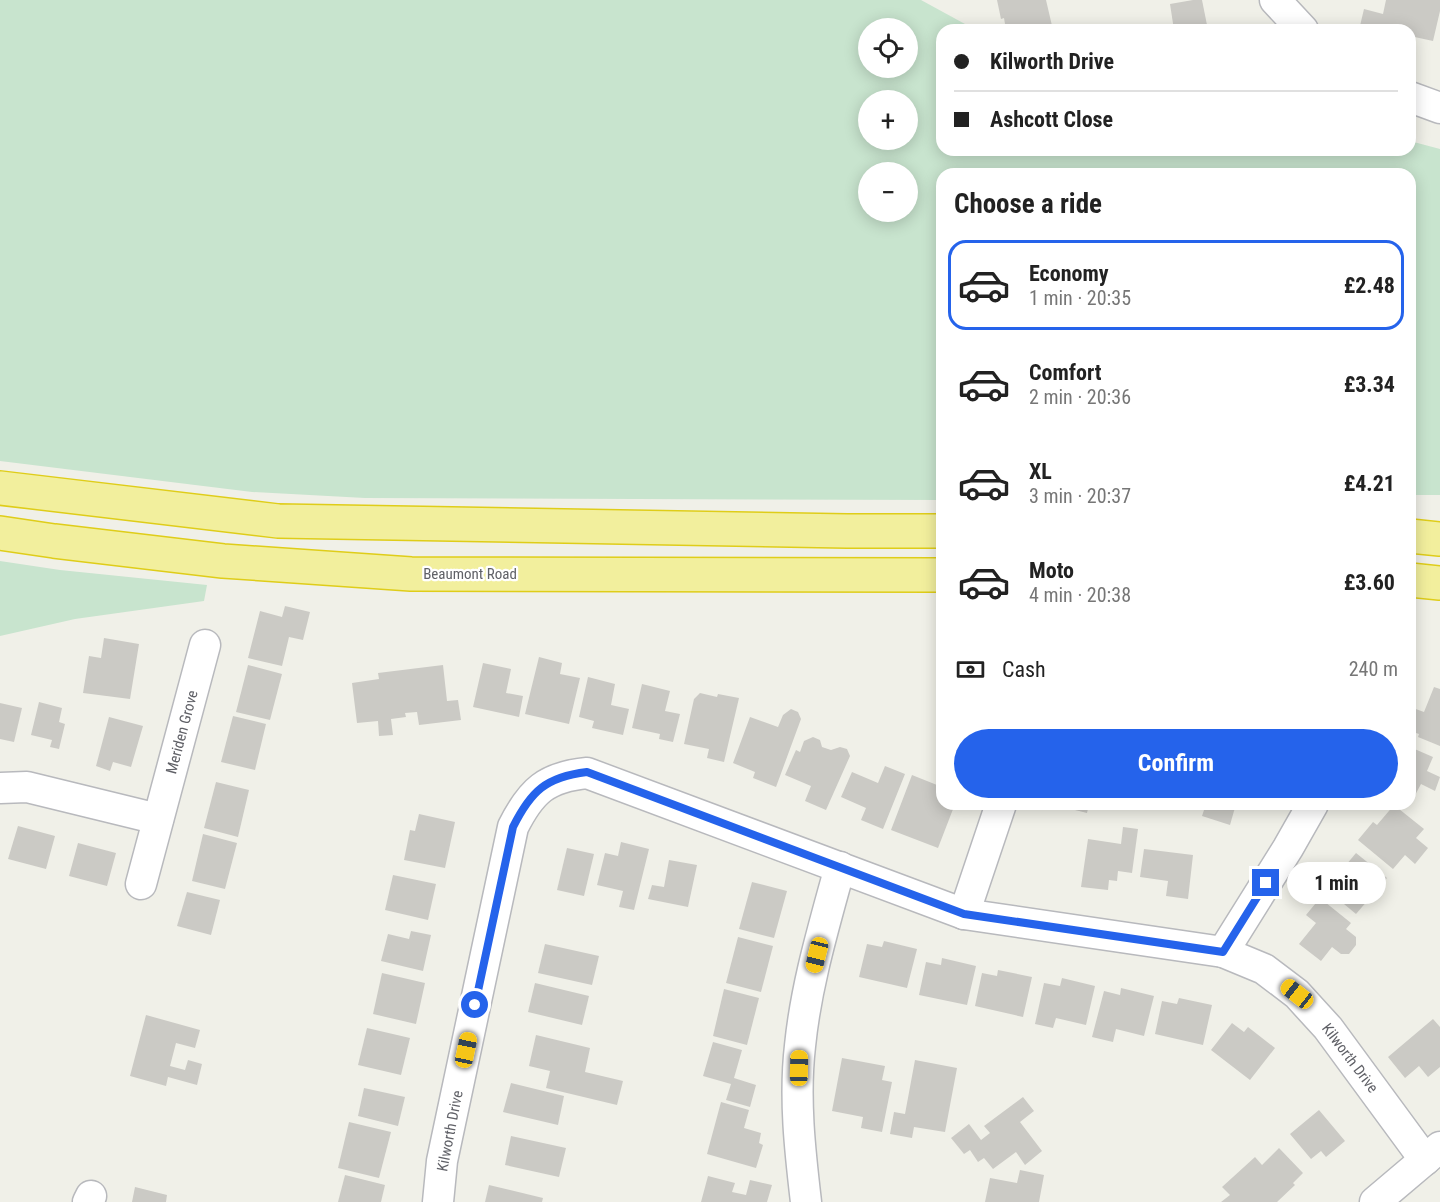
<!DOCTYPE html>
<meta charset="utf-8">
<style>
:root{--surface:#fff;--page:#f6f6f6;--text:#222;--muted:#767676;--line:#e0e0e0;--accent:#2563eb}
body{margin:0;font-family:"Roboto Condensed",sans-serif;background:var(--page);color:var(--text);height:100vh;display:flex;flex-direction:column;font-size:22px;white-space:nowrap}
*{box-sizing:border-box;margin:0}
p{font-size:20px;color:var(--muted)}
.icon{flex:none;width:33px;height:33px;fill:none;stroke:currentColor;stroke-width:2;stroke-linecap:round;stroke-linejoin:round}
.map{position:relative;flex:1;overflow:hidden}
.side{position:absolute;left:936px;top:168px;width:480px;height:642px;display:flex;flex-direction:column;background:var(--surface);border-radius:18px;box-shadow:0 3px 15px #0003}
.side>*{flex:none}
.guide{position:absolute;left:936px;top:24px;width:480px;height:132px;border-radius:18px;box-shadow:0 3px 15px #0003;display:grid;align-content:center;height:132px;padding:0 18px;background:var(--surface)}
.tools{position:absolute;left:858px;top:18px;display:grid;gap:12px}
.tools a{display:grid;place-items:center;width:60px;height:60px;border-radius:50%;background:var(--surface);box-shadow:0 3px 15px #0003;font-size:30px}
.end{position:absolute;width:27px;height:27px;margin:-14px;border:8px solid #2563eb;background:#fff;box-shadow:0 0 0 3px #fff}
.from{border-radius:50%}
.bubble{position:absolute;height:42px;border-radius:21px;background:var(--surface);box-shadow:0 3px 15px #0003;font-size:20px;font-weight:700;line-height:42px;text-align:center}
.car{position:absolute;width:18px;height:36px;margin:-18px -9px;border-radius:8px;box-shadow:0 0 4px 2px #0007;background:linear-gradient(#f5c518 24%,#345 0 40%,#f5c518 0 76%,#345 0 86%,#f5c518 0)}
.guide b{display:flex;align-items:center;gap:21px;height:57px;font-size:22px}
.guide b+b{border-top:2px solid var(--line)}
.guide i{width:15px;height:15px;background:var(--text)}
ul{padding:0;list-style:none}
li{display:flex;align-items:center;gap:18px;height:90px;margin:0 12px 9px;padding:0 6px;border:3px solid transparent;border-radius:18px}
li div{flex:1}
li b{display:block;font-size:22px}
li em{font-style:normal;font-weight:700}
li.active{border-color:var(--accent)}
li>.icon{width:54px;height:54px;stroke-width:1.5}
h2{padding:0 18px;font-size:27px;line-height:72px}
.pay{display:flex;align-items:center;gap:15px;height:66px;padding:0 18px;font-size:22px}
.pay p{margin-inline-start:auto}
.primary-button{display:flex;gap:12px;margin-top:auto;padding:12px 18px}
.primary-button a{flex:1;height:69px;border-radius:36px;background:var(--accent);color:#fff;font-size:24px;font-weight:700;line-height:69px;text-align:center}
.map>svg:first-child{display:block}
.green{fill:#c8e4ce;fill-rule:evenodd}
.building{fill:#cbcac5}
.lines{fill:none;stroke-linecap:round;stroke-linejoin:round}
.minor-casing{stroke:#b8b9bd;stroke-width:33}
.highway-casing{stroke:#dfcd19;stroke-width:36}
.minor{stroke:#fff;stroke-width:30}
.highway{stroke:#f2ef9d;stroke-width:33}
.route{stroke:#2563eb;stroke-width:8}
.labels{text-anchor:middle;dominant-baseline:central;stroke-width:4.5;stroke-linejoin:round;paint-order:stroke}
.street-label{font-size:15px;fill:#606167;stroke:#fff}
</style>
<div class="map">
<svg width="1440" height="1202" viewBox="0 0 1440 1202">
<rect width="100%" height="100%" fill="#f0f0e8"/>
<!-- green -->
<g class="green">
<path d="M0,0H921L976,30H942V150H1410V141L1440,149V495H1410V174H942V500L365,498L252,492L0,461ZM868,28H908V68H868ZM908,100V140H868V100ZM868,172H908V212H868Z"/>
<polygon points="0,561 60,570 207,585 204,601 75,619 0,636"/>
</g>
<!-- building -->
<g class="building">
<polygon points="997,0 1046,0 1053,30 1006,30 1004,18 1001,19"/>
<polygon points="1193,0 1202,0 1208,30 1174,30 1170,4"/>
<polygon points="1386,0 1440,0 1440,11 1433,41 1410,36 1410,30 1359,30 1364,9 1383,14"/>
<polygon points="285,606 310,612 303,640 289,637 282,666 248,658 260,611 282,617"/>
<polygon points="104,638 139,644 130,699 83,693 89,656 101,658"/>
<polygon points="539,657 562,663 560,674 580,678 569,724 525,714"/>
<polygon points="483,663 511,669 506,693 523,696 519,717 473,707"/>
<polygon points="248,665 282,674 270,720 236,712"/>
<polygon points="443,665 447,701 458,700 461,720 419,725 417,712 405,713 406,717 391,719 393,735 379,736 378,721 357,723 352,683 379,679 378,673"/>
<polygon points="588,677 615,684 611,705 629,709 623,735 592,728 594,721 579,717"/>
<polygon points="642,684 670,691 665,711 680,714 673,742 659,739 660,734 632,728"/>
<polygon points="1434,687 1440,689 1440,746 1418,737 1419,734 1410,731 1410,716 1413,708 1424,712"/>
<polygon points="700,693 717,697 718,694 739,698 724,762 707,758 709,749 684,744 694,699"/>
<polygon points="39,702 62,708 59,722 65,724 59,749 50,747 52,740 31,735"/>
<polygon points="0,703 22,708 14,742 0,739"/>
<polygon points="791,709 798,712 801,719 776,787 753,778 755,772 733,763 750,717 778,727 783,715"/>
<polygon points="233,716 266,724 255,770 221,762"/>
<polygon points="109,717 143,726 131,767 113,762 110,771 96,766"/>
<polygon points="813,737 820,740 822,747 831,750 840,747 847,749 850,756 826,810 805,801 811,786 785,775 796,750 800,752 804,741"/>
<polygon points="1410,747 1433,757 1427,771 1440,777 1435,791 1421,784 1413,799 1410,798"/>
<polygon points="885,766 905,774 883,829 861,820 866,808 841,797 852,772 878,783"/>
<polygon points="912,775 942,787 942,804 955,804 938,848 891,830"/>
<polygon points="216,782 249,790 238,837 204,828"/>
<polygon points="1051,804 1089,804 1087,813"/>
<polygon points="1206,804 1236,804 1230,825 1202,816"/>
<polygon points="1394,805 1424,829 1416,838 1428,848 1415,864 1405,855 1393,869 1358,840 1373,822 1377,825"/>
<polygon points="419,814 455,822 445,868 404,860 410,830 415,831"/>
<polygon points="18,826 55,836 46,869 8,859"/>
<polygon points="1123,827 1138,829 1132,873 1118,871 1117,881 1109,880 1108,890 1081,887 1088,839 1121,844"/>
<polygon points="203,834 237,843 225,889 192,881"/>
<polygon points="621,842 649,849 634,910 619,907 623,891 597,885 605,853 618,856"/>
<polygon points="78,843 116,853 107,886 69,876"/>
<polygon points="567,848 594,854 584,896 557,890"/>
<polygon points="1144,849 1193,855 1188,899 1166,896 1168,881 1140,877"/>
<polygon points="1356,853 1387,878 1356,914 1326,889"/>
<polygon points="669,860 697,865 688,907 648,899 652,885 664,887"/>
<polygon points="393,875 436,884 428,920 385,910"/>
<polygon points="752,882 787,891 774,938 739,929"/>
<polygon points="187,892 220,900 211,935 177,926"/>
<polygon points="1320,898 1351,923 1346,929 1356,937 1356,945 1349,954 1341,954 1332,947 1321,961 1299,944 1316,923 1306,915"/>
<polygon points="411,931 431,935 423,971 381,961 388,934 409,939"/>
<polygon points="738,937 773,946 761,992 726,983"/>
<polygon points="884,941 917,949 907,988 859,977 867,944 882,947"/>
<polygon points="545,944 599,956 592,985 538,973"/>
<polygon points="942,958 976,966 967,1005 919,995 926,962 941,965"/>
<polygon points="998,970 1032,977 1023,1017 975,1006 982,973 997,976"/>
<polygon points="382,973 425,983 416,1024 373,1014"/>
<polygon points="1062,978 1095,986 1086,1025 1056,1018 1053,1028 1035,1024 1044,983 1060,986"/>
<polygon points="535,983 589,996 582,1025 528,1012"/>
<polygon points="1121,988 1154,996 1144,1036 1116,1029 1113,1042 1092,1037 1104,991 1120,995"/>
<polygon points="724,989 759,998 747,1045 713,1036"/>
<polygon points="1179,998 1212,1005 1203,1045 1155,1034 1162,1001 1177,1004"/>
<polygon points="146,1015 200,1030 195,1048 176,1043 170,1066 185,1070 188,1060 202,1064 197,1085 168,1077 166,1086 130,1076"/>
<polygon points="1433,1019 1440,1027 1440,1067 1428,1077 1419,1066 1405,1078 1388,1057"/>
<polygon points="1232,1023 1244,1032 1248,1027 1275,1048 1250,1080 1211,1050"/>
<polygon points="367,1028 410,1038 401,1075 358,1065"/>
<polygon points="536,1035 590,1048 585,1072 623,1081 617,1105 546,1088 550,1071 529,1066"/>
<polygon points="713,1042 742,1050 734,1078 756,1085 750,1107 726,1100 731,1084 703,1076"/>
<polygon points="842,1058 885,1066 882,1080 892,1082 882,1132 861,1128 863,1117 832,1111"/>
<polygon points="915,1060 957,1068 945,1132 914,1127 912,1138 890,1134 894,1112 905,1114"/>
<polygon points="511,1083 564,1096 558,1125 503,1112"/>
<polygon points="364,1088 405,1097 398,1126 358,1116"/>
<polygon points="1023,1097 1034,1111 1020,1122 1042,1151 1025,1165 1016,1152 993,1169 984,1158 978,1162 970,1150 964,1154 951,1138 969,1124 981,1140 990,1133 984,1126"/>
<polygon points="721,1102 749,1110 744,1128 761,1133 759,1143 763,1145 756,1168 707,1154"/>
<polygon points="1319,1110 1345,1141 1326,1157 1321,1151 1311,1159 1290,1134"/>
<polygon points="349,1122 391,1132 379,1178 338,1168"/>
<polygon points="511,1136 566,1148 559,1177 505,1165"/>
<polygon points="1279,1148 1303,1173 1293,1183 1295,1185 1277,1202 1221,1202 1230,1195 1222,1187 1255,1157 1262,1165"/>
<polygon points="1020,1170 1044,1175 1039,1202 985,1202 990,1178 1017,1183"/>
<polygon points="345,1175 385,1185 381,1202 338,1202"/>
<polygon points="708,1176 735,1183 732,1192 746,1195 750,1180 772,1185 767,1202 701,1202"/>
<polygon points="489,1185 543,1198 542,1202 485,1202"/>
<polygon points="135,1187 167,1195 166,1202 132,1202"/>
</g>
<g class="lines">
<defs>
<g id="minor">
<polyline points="1275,0 1303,30"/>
<polyline points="1410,97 1440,108"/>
<polyline points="0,788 27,787 158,819"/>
<polyline points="141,884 205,645"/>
<polyline points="964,914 1001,804"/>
<polyline points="1223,952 1288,848 1313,804"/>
<polyline points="88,1202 91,1196"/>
<path d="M438,1202L442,1161L513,827C531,791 546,777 587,773L964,914L1223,952L1264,969L1297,994L1328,1028L1425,1160"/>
<path d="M806,1202C800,1151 794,1098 800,1046C806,985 824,926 840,867"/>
<polyline points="1375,1202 1440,1147"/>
</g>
<g id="highway">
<polyline points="0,488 278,521 847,531 942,531"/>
<polyline points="0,533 54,541 223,561 411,574 942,575"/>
<polyline points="1410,536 1440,539"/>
<polyline points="1410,580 1440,583"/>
</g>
</defs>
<!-- minor casing -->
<use href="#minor" class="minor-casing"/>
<!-- highway casing -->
<use href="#highway" class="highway-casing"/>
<!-- minor -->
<use href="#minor" class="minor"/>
<!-- highway -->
<use href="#highway" class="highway"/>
</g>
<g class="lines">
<!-- route -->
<path class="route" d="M475,1005L513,827C531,791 546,777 587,772L964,914L1223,952L1266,883"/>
</g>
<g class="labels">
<!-- street labels -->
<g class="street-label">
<text x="470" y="574">Beaumont Road</text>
<text transform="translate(182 732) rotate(-75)">Meriden Grove</text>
<text transform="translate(1350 1058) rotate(53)">Kilworth Drive</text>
<text transform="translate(450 1131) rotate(-79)">Kilworth Drive</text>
</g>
</g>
</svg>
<div class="tools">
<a><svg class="icon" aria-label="locate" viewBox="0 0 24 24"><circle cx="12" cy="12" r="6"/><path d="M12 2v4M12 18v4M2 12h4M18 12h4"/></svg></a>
<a>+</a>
<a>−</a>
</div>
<i class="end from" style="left:475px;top:1005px"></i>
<i class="end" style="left:1266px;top:883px"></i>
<div class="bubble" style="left:1287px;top:862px;width:99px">1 min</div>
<i class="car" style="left:817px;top:955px;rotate:194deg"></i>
<i class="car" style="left:1297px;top:994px;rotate:308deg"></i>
<i class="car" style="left:466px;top:1050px;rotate:12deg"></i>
<i class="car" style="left:799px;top:1068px;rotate:1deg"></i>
<div class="guide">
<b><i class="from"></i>Kilworth Drive</b>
<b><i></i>Ashcott Close</b>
</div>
<section class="side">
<h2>Choose a ride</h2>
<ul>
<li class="active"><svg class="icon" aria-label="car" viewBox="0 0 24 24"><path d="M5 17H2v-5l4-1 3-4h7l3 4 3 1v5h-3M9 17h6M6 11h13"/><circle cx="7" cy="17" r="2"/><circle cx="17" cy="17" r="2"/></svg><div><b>Economy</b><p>1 min · 20:35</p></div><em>£2.48</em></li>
<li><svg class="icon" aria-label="car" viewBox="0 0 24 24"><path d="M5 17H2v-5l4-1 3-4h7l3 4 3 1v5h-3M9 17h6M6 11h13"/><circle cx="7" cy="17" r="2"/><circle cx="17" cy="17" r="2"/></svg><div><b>Comfort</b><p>2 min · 20:36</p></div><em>£3.34</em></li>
<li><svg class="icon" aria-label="car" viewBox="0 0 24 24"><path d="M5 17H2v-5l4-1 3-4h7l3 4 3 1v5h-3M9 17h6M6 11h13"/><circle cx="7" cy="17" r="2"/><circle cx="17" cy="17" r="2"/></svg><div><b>XL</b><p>3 min · 20:37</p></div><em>£4.21</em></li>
<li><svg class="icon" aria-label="car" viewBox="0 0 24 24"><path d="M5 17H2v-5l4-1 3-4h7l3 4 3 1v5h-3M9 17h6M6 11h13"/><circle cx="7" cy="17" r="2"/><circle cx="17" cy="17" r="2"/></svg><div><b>Moto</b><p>4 min · 20:38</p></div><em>£3.60</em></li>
</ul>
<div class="pay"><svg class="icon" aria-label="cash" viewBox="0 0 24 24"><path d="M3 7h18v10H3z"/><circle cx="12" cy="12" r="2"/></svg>Cash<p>240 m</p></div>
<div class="primary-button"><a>Confirm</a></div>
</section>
</div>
